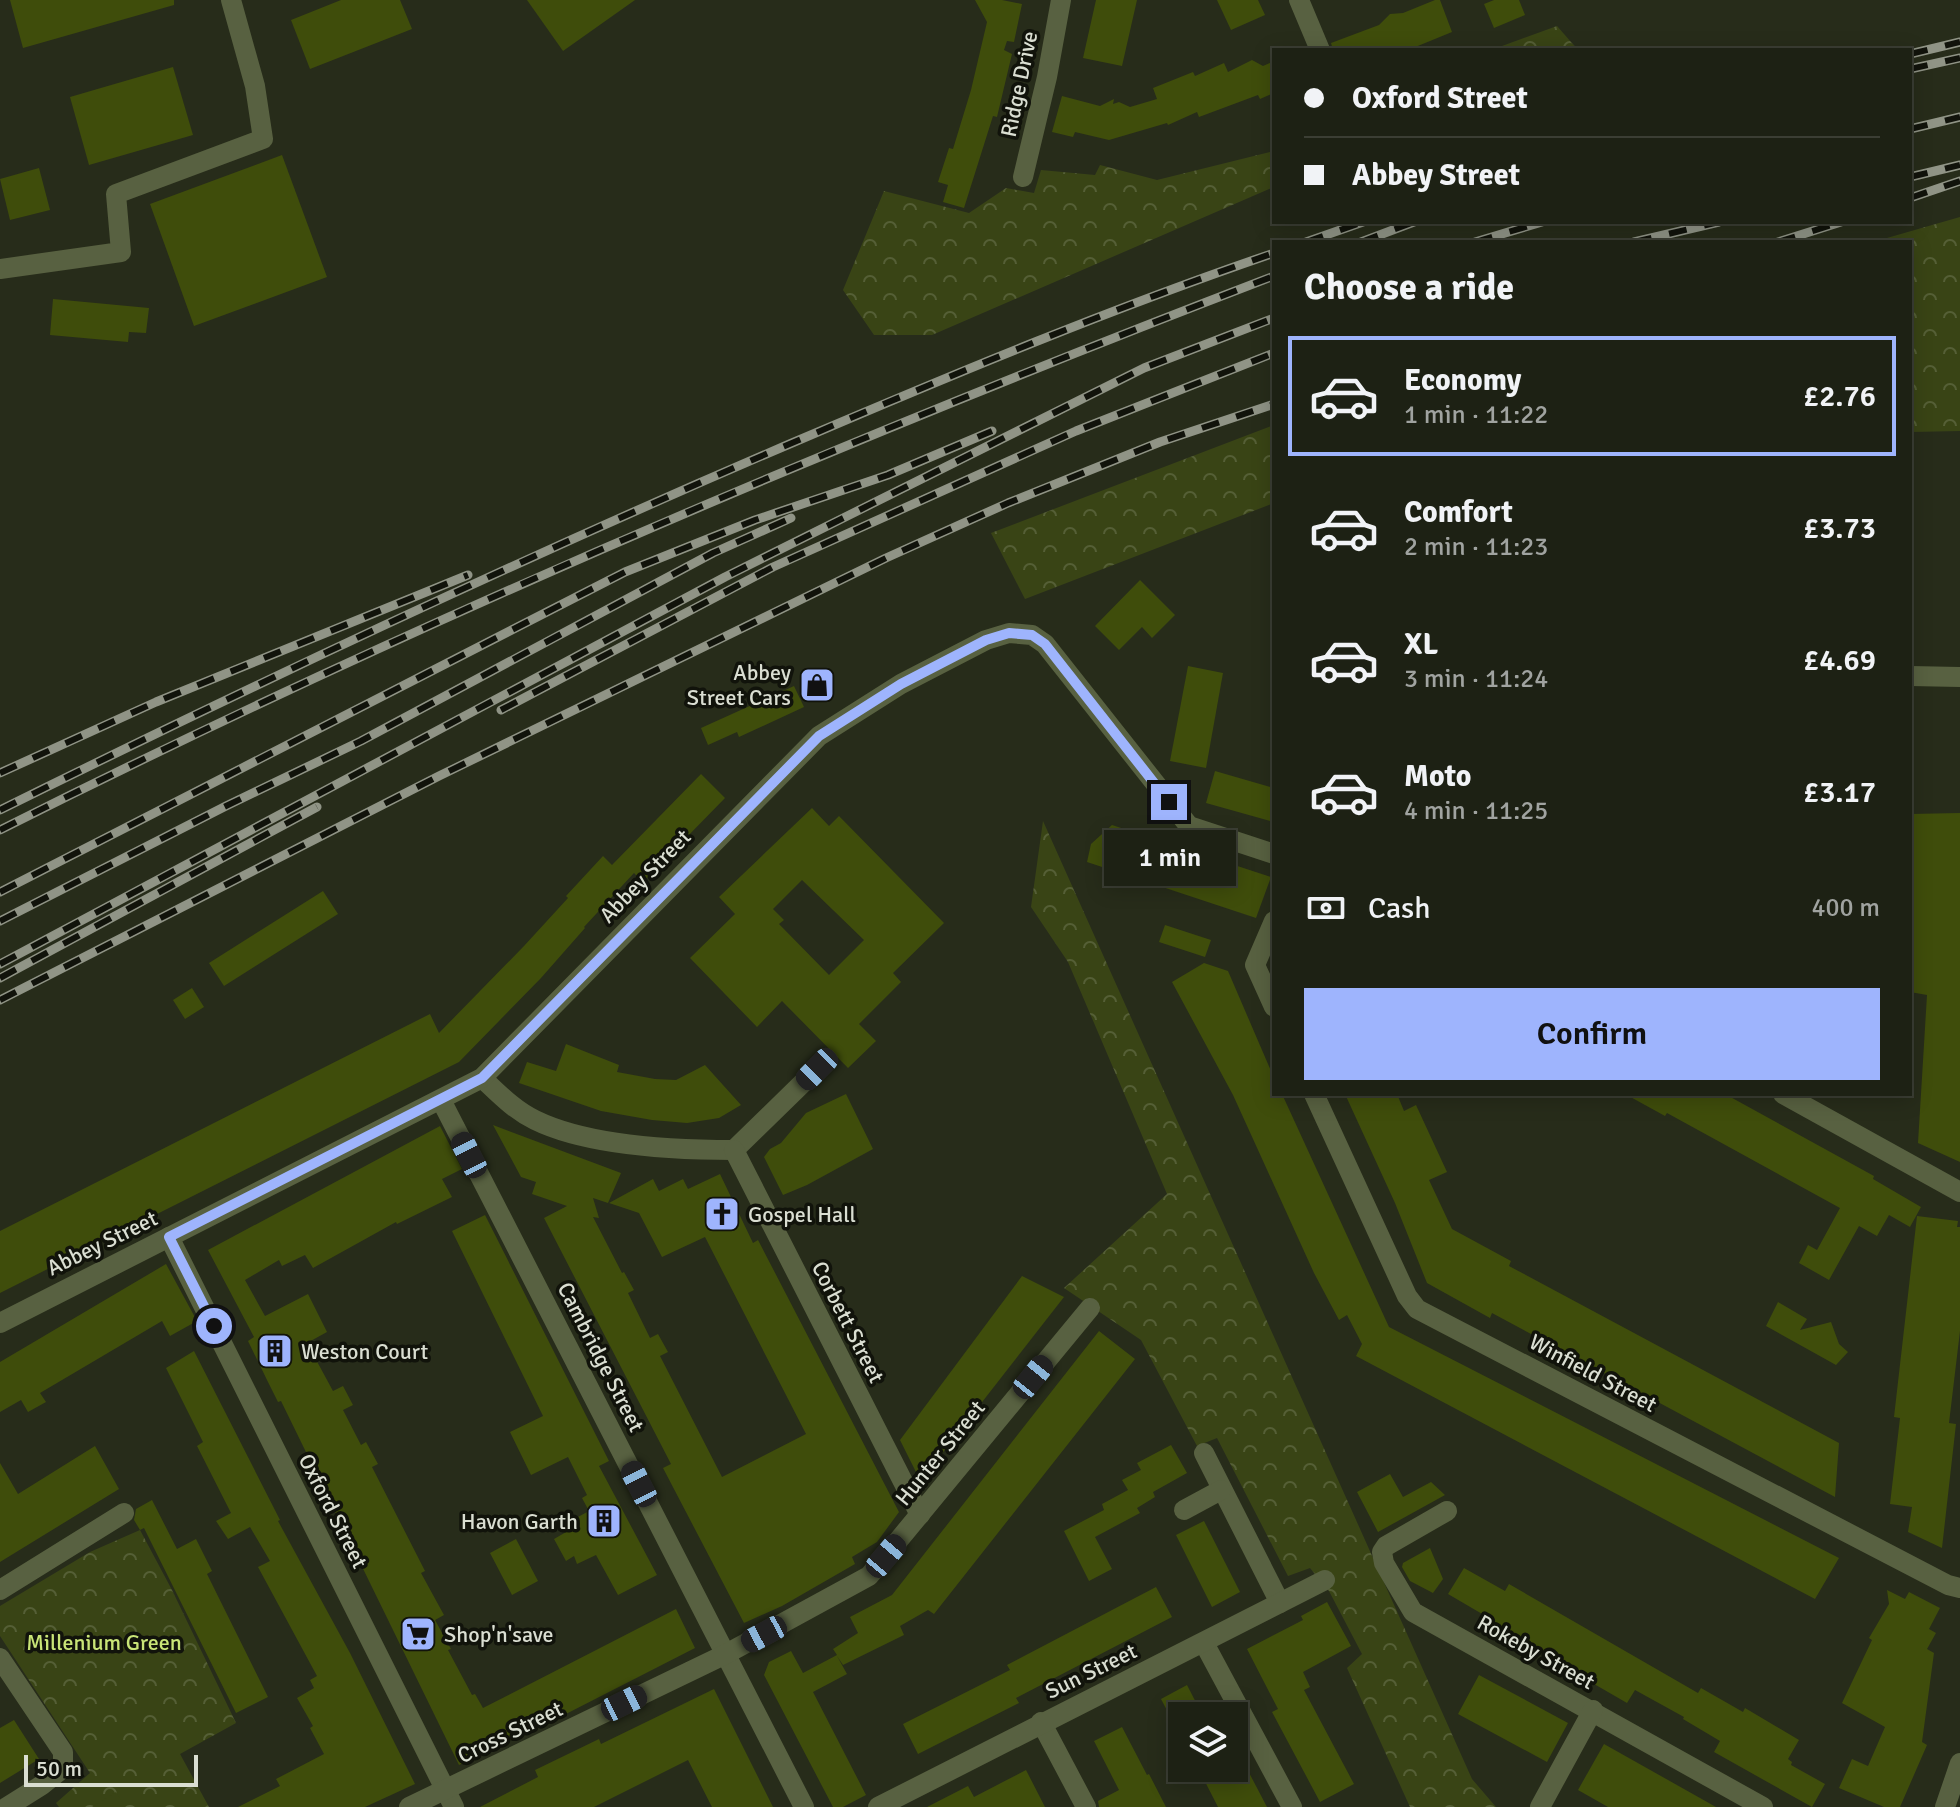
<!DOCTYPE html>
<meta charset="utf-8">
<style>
:root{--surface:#1d2114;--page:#2a2e22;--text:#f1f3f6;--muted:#a0a3a0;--line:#3b3e34;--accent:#9eb4fd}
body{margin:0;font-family:Signika,sans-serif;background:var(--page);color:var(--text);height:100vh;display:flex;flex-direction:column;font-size:30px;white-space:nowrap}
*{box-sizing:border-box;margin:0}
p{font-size:26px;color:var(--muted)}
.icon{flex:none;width:44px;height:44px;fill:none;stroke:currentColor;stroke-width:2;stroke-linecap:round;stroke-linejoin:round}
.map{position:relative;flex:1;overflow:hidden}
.details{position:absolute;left:1272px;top:240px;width:640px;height:856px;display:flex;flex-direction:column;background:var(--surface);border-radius:0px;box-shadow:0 4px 20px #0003,0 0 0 2px var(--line)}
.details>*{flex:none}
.hud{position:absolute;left:1272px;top:48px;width:640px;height:176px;border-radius:0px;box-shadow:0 4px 20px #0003,0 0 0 2px var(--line);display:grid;align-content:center;height:176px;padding:0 32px;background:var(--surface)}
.buttons{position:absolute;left:1168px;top:1702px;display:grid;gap:16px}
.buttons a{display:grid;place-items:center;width:80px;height:80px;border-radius:0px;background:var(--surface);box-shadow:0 4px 20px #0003,0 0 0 2px var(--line);font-size:40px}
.scale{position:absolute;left:24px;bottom:20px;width:174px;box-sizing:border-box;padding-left:8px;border:4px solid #daded2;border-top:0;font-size:22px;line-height:28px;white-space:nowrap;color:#daded2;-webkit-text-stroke:6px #11130b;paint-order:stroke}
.end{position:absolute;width:36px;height:36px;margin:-18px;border:10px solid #9eb4fd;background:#111;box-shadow:0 0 0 4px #111}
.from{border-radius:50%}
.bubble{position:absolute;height:56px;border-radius:0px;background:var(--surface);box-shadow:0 4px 20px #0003,0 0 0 2px var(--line);font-size:26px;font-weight:600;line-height:56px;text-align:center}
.car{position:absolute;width:24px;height:48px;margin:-24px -12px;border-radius:10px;box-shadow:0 0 6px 2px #0007;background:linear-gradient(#222 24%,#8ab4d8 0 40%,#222 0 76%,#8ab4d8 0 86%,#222 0)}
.hud b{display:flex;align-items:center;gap:28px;height:76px;font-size:30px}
.hud b+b{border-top:2px solid var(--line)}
.hud i{width:20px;height:20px;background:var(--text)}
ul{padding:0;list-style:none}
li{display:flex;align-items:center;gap:24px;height:120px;margin:0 16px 12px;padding:0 16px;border:4px solid transparent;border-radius:0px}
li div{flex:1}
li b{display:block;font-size:30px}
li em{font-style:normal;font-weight:600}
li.selected{border-color:var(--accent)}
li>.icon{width:72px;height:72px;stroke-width:1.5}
h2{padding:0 32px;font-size:36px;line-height:96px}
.pay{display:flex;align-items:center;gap:20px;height:88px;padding:0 32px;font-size:30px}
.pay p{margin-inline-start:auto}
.button{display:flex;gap:16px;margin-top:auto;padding:16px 32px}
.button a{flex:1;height:92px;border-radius:0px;background:var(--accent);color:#111;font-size:32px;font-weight:600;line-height:92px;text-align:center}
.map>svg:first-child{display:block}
.forest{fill:url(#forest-crowns)}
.pitch{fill:#394415}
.building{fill:#3f4d0b;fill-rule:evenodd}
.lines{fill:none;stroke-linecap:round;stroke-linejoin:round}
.minor{stroke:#586141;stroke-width:20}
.rail-casing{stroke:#909486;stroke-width:9}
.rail{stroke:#11130b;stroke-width:6;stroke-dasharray:18;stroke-linecap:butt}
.route{stroke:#9eb4fd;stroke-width:10}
.labels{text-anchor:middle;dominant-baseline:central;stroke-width:7;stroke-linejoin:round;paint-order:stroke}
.street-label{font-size:22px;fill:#daded2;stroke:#11130b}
.poi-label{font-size:22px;fill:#daded2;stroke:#11130b;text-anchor:start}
.park-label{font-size:22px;fill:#c9e577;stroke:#11130b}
</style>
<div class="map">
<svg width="1960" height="1807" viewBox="0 0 1960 1807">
<defs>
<pattern id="forest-crowns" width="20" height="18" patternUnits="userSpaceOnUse" patternTransform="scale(2)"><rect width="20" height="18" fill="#394415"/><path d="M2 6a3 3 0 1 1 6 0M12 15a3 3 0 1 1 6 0" fill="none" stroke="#555f36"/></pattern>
</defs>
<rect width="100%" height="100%" fill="#272c1a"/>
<!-- forest -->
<g class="forest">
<polygon points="1557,26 1578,50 1491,50"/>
<polygon points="1274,151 1274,187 932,335 874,335 843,290 884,191 969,213 1006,188 1034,193 1041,170 1095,175 1100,165 1157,180"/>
<polygon points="1960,217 1960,431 1910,432 1910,242 1873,242"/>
<polygon points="1274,425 1274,503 1025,599 991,533"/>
<polygon points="1043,821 1472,1779 1496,1807 1410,1807 1347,1668 1362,1654 1329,1591 1310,1568 1288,1576 1217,1438 1197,1446 1141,1340 1064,1288 1167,1194 1068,962 1031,907"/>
<polygon points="140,1530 172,1590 236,1723 180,1754 209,1807 59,1807 56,1803 90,1773 0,1636 0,1606 90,1552"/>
</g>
<!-- pitch -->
<polygon class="pitch" points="116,1792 125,1807 92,1807"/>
<!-- building -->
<g class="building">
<polygon points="10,0 174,0 174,5 23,48"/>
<polygon points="341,0 400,0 412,29 310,69 291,20"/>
<polygon points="527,0 635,0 563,51"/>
<polygon points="975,0 1002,0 1022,4 1014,42 1007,41 1004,50 1012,54 997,117 993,116 964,208 943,202 948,185 938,182 949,148 953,149 971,90 987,22"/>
<polygon points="1096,0 1137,0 1122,66 1083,58"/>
<polygon points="1217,0 1258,0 1265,15 1231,30"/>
<polygon points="1435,0 1440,0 1452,32 1408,50 1333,50 1331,43 1379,25 1390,14 1403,13"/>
<polygon points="1494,0 1519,0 1525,15 1494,28 1484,4"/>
<polygon points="1252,60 1263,66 1274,61 1274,93 1260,99 1258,95 1199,117 1197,112 1168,125 1167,123 1109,140 1075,132 1073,137 1052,132 1062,96 1100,106 1114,99 1113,104 1119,102 1130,107 1157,99 1153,88 1193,72 1195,76 1224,63 1228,72"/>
<polygon points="173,67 193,135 89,165 70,97"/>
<polygon points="282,155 327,277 194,326 150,204"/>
<polygon points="39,168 50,210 10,220 0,179"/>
<polygon points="53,299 149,308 146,333 129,332 128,342 50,335"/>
<polygon points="1140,580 1175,615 1152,638 1142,627 1119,650 1095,626"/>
<polygon points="1188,666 1223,673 1206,768 1170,761"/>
<polygon points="794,686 804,707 739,737 737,732 708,745 701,728"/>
<polygon points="1215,771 1274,788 1274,822 1206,803"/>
<polygon points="701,774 725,798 643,882 634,873 584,927 585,928 541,978 459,1062 0,1293 0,1231 430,1014 439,1033 524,946 568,898 566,896 603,856 612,865"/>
<path d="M812,808L829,826L839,816L944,923L893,973L901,982L859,1024L876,1041L848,1068L782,1001L757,1027L690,958L735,914L719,897ZM802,880L864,940L829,975L779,924L784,920L773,909Z"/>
<polygon points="1960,813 1960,1162 1918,1143 1927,995 1910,992 1910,814"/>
<polygon points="1112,825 1271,877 1256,918 1087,862 1091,844"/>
<polygon points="323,891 338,914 224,986 209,963"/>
<polygon points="1165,925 1211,940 1205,957 1159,942"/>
<polygon points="1204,963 1228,971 1274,1078 1274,1094 1282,1094 1389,1327 1839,1558 1815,1599 1356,1356 1362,1344 1347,1315 1339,1320 1314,1273 1233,1095 1172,982"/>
<polygon points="192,988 204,1007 185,1019 173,1000"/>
<polygon points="566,1044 619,1065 617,1072 655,1079 676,1080 705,1065 741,1105 719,1118 687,1123 652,1120 601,1111 519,1083 527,1062 556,1071"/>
<polygon points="846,1094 873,1149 807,1185 783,1195 764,1157 770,1149 781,1143 806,1113"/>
<polygon points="1345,1094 1397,1094 1404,1111 1416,1105 1447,1172 1429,1180 1452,1229 1511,1261 1509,1266 1839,1443 1835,1497 1492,1313 1490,1318 1427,1283 1395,1203"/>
<polygon points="1625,1094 1725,1094 1874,1176 1873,1179 1921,1207 1910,1227 1889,1215 1877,1236 1859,1226 1829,1280 1799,1263 1808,1245 1817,1250 1840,1208 1667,1113 1665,1116"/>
<polygon points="493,1125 621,1173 608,1203 593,1198 599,1218 593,1217 622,1273 624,1272 634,1290 628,1293 650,1338 658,1334 668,1352 660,1356 722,1477 806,1434 705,1237 662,1257 639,1213 609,1203 653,1179 659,1191 683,1179 688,1189 720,1174 753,1243 758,1240 899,1512 877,1542 852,1557 855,1564 782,1606 744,1623 663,1468 671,1464 544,1218 567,1206 532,1194 536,1182 521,1177"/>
<polygon points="440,1126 462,1169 442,1179 452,1197 397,1224 396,1222 313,1268 305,1255 282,1266 279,1260 245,1280 265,1316 308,1294 327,1332 307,1343 333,1391 343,1386 353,1405 343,1410 361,1445 366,1442 378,1464 372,1467 425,1571 421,1573 444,1615 435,1620 451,1649 448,1650 472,1695 475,1694 483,1708 676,1609 695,1648 519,1738 518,1736 459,1765 281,1401 278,1402 267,1380 248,1341 254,1337 208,1250"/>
<polygon points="485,1215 609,1461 599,1466 657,1575 618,1595 596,1555 577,1564 574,1556 566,1561 554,1539 580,1524 576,1518 589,1511 582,1498 587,1495 568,1457 531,1475 510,1432 543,1416 452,1231"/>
<polygon points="1917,1216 1958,1221 1957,1227 1960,1227 1960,1331 1949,1423 1956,1424 1942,1548 1908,1532 1912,1507 1890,1504 1900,1418 1894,1417"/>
<polygon points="166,1264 197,1321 170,1336 162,1321 40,1393 46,1402 28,1412 21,1400 0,1412 0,1362"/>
<polygon points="1022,1276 1064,1297 926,1474 916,1472 900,1440"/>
<polygon points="1778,1302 1807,1319 1800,1330 1831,1322 1839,1344 1848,1352 1836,1365 1766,1326"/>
<polygon points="1099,1331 1135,1359 934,1614 928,1610 900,1626 904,1635 843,1665 837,1656 847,1674 813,1692 866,1795 843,1807 833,1807 764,1675 769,1662 791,1651 803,1673 837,1655 833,1649 858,1633 850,1617 892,1595"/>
<polygon points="194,1351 280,1520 278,1521 350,1653 415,1784 365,1807 238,1807 280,1786 276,1779 324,1754 310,1728 313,1726 297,1698 314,1688 310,1680 317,1676 258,1567 270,1561 250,1527 228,1539 216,1521 231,1513 197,1446 203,1442 166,1368"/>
<polygon points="1171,1445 1187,1473 1153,1492 1155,1497 1137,1508 1140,1513 1095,1537 1112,1569 1089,1581 1064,1531 1104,1510 1102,1504 1128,1490 1122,1480 1141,1470 1137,1463"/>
<polygon points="95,1446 119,1489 0,1562 0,1463 18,1494"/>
<polygon points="1390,1474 1403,1497 1431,1482 1445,1495 1378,1532 1357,1492"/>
<polygon points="152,1500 177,1549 196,1539 212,1571 207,1574 268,1697 236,1713 144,1528 140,1530 134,1520 136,1509"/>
<polygon points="1204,1521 1240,1592 1212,1607 1176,1535"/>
<polygon points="516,1539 538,1581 512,1595 490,1553"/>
<polygon points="1430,1548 1443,1579 1433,1593 1410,1581 1402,1567 1403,1563"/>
<polygon points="1464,1568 1505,1591 1509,1584 1698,1693 1701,1688 1743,1712 1745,1708 1799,1740 1788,1759 1792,1762 1791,1765 1825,1784 1812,1807 1714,1752 1720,1741 1683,1719 1684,1717 1635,1690 1627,1703 1487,1622 1489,1618 1448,1594"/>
<polygon points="1156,1587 1172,1617 1016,1698 1019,1703 918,1754 903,1724 1010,1670 1007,1665"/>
<polygon points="1887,1590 1905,1599 1909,1592 1940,1608 1929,1629 1936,1633 1927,1649 1934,1653 1922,1742 1927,1745 1900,1807 1884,1807 1839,1788 1852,1759 1868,1766 1885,1727 1842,1703 1872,1640 1869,1638 1889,1604"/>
<polygon points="1327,1602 1351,1646 1303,1672 1310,1687 1304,1690 1354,1784 1320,1802 1272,1712 1278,1709 1247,1649 1303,1620 1301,1616"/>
<polygon points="1479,1675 1568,1723 1547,1762 1458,1714"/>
<polygon points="1187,1685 1203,1716 1170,1716 1161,1699"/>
<polygon points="714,1689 773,1807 712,1807 688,1760 594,1807 480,1807 538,1777 535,1770 599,1739 601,1744"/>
<polygon points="14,1720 39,1759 0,1783 0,1728"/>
<polygon points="1122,1727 1147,1775 1149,1774 1166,1807 1099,1807 1098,1801 1119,1790 1094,1741"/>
<polygon points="1234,1744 1267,1807 1218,1807 1198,1768 1230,1768 1234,1775"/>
<polygon points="1604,1744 1716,1807 1608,1807 1578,1790"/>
<polygon points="1026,1770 1045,1807 927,1807 968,1786 974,1797"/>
</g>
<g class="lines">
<!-- minor -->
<g class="minor">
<polyline points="1299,0 1320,50"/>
<polyline points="1023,177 1047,77 1061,0"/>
<polyline points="0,269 121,252 116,194 263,139 255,86 231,0"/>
<polyline points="1910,676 1960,677"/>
<polyline points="1274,921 1255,965 1274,1007"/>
<path d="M482,1078C498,1093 514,1110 535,1120C588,1146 675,1150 734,1150L817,1069"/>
<polyline points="1314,1094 1407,1296 1417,1309 1948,1585 1960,1588"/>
<polyline points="1783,1094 1960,1192"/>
<polyline points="441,1100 804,1807"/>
<polyline points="734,1150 920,1515"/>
<polyline points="169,1237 454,1807"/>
<polyline points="0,1323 482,1078 819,736 901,684 986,640 1009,633 1032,635 1045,644 1189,826 1274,854"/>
<polyline points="1204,1453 1280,1603"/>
<polyline points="1184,1510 1221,1490"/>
<polyline points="1447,1511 1386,1546 1382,1552 1384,1563 1413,1612 1763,1807"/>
<polyline points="0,1590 124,1513"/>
<polyline points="1204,1643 1292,1807"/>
<polyline points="0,1658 63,1752 63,1768 42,1785 7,1807"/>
<polyline points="1041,1722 1086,1807"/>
<polyline points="409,1807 726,1654 869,1576 1090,1308"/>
<polyline points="878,1807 1325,1580"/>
<polyline points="1540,1807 1593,1710"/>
<polyline points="1945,1807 1960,1763"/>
</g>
<defs>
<g id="rail">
<polyline points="1910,54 1960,42"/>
<polyline points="1910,69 1960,58"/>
<polyline points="1910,129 1960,117"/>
<polyline points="1910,177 1960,165"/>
<polyline points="1910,198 1960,181"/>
<polyline points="1306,242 1363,222"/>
<polyline points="1361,242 1414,222"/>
<polyline points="1475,242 1542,222"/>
<polyline points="1634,242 1719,222"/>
<polyline points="1778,242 1841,222"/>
<polyline points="501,710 773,567 1076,431 1274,353"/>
<polyline points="0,773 156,702 468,575"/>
<path d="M0,810C263,680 529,555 799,440C956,373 1113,308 1274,253"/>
<path d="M0,830C414,622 842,441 1274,276"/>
<polyline points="0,892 625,572 755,520 888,475 992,431"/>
<polyline points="0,921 226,806 361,741 713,553 791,518"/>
<polyline points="0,964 725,577 1144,368 1274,318"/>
<polyline points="0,978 317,807"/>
<polyline points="0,1000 439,776 886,558 1008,503 1160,442 1274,404"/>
</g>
</defs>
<!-- rail casing -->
<use href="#rail" class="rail-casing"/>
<!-- rail -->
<use href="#rail" class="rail"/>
</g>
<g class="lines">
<!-- route -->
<polyline class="route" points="214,1326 169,1237 482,1078 819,736 901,684 986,640 1009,633 1032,635 1045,644 1169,802"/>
</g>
<!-- icons -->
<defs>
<symbol id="shop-square" viewBox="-11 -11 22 22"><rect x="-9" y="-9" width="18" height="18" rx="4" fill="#9eb4fd" stroke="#11130b"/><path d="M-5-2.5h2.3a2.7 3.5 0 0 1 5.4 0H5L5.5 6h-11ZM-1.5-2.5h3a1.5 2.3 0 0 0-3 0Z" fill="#111"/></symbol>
<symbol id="church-square" viewBox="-11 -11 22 22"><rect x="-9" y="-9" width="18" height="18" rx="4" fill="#9eb4fd" stroke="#11130b"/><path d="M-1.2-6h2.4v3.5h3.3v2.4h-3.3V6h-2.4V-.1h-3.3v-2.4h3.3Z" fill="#111"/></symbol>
<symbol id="building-square" viewBox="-11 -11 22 22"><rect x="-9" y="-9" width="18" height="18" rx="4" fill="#9eb4fd" stroke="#11130b"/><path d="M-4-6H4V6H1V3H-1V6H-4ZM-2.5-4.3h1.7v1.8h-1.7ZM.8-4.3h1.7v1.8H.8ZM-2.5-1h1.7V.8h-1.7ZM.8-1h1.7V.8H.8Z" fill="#111"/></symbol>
<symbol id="supermarket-square" viewBox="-11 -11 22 22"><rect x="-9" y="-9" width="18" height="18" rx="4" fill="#9eb4fd" stroke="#11130b"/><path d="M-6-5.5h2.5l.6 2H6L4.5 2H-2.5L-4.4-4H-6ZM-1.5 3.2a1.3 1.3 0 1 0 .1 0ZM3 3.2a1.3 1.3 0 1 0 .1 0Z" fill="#111"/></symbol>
</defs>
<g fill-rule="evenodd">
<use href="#shop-square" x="797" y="665" width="40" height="40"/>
<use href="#church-square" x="702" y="1194" width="40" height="40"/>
<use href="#building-square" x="255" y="1331" width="40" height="40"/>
<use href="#building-square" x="584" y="1501" width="40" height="40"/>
<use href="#supermarket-square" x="398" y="1614" width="40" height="40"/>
</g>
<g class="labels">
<!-- street labels -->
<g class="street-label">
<text transform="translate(1019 84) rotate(-78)">Ridge Drive</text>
<text transform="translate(645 876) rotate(-46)">Abbey Street</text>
<text transform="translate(102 1243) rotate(-26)">Abbey Street</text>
<text transform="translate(848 1322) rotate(63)">Corbett Street</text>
<text transform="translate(601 1357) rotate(63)">Cambridge Street</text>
<text transform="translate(1593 1373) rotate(28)">Winfield Street</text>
<text transform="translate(940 1453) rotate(-51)">Hunter Street</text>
<text transform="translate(333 1511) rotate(63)">Oxford Street</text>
<text transform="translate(1536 1652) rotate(29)">Rokeby Street</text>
<text transform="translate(1091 1671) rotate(-26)">Sun Street</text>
<text transform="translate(510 1732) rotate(-26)">Cross Street</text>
</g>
<!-- poi labels -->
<g class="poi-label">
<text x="791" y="672" text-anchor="end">Abbey<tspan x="791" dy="25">Street Cars</tspan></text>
<text x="748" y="1214">Gospel Hall</text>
<text x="301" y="1351">Weston Court</text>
<text x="578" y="1521" text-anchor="end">Havon Garth</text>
<text x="444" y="1634">Shop'n'save</text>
</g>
<!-- park labels -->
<g class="park-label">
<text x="104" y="1642">Millenium Green</text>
</g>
</g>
</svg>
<div class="buttons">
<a><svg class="icon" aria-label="layers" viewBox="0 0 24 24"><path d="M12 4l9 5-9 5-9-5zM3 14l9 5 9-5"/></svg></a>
</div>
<div class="scale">50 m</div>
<i class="end from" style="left:214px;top:1326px"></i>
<i class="end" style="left:1169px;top:802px"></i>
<div class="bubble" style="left:1104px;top:830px;width:132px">1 min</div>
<i class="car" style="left:817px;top:1069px;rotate:225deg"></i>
<i class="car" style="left:469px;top:1155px;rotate:333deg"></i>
<i class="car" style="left:1033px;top:1377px;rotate:39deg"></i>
<i class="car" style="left:639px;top:1484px;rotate:333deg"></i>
<i class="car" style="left:886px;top:1556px;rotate:40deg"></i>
<i class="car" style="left:764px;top:1634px;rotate:242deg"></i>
<i class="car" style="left:624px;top:1703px;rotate:64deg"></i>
<div class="hud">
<b><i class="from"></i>Oxford Street</b>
<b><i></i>Abbey Street</b>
</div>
<section class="details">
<h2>Choose a ride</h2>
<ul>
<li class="selected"><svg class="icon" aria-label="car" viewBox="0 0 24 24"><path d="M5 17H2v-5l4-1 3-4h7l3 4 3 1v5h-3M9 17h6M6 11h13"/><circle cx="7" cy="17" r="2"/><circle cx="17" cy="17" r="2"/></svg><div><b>Economy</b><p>1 min · 11:22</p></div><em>£2.76</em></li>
<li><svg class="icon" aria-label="car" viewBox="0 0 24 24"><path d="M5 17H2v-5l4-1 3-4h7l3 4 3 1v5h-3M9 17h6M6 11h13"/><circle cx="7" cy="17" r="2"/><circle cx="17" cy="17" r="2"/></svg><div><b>Comfort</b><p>2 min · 11:23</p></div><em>£3.73</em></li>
<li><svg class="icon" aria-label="car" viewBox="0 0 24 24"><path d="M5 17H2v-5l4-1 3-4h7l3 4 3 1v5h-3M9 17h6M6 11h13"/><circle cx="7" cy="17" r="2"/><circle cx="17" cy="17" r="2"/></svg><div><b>XL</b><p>3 min · 11:24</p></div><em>£4.69</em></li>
<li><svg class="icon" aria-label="car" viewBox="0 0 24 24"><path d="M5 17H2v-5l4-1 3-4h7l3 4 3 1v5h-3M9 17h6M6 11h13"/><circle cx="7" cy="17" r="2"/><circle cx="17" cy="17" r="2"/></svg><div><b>Moto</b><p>4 min · 11:25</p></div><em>£3.17</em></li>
</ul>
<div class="pay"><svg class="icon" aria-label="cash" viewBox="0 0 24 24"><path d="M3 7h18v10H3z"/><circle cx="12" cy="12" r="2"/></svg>Cash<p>400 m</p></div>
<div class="button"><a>Confirm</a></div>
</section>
</div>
